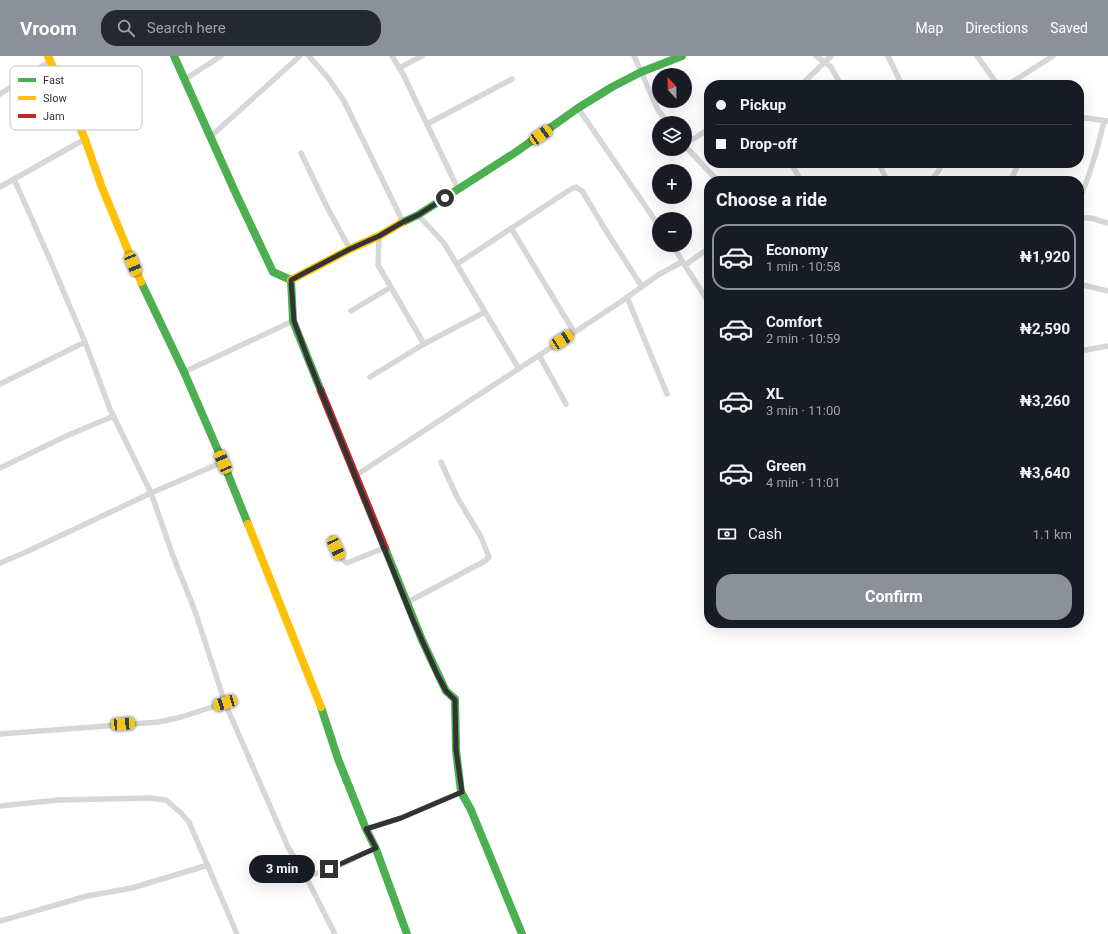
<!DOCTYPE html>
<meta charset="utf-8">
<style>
:root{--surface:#171b24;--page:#242831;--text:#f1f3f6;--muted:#9ea1a6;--line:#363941;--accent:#8c9099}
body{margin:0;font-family:Roboto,sans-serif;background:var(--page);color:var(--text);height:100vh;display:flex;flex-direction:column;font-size:15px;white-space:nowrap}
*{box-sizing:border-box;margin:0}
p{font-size:13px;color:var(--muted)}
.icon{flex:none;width:22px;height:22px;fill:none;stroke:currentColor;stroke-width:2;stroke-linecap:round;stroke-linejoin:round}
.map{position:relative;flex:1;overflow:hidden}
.side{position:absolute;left:704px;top:120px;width:380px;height:452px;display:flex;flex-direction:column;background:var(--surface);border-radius:16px;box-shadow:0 4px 16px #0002}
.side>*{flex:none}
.guide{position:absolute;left:704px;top:24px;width:380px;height:88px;border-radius:16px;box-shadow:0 4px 16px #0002;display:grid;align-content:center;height:88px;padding:0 12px;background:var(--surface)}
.needle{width:26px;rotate:338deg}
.buttons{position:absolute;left:652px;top:12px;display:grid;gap:8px}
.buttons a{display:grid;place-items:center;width:40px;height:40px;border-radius:50%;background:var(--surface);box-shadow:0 4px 16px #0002;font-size:20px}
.end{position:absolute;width:18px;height:18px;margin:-9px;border:5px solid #333;background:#fff;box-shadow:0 0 0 2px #fff}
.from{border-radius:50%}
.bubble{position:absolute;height:28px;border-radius:14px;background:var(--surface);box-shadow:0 4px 16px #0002;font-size:13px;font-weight:700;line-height:28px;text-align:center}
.car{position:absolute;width:12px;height:24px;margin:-12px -6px;border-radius:5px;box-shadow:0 0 3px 1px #0007;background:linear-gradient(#f5c518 24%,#345 0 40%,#f5c518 0 76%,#345 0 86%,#f5c518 0)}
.guide b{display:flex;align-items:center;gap:14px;height:38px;font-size:15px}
.guide b+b{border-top:1px solid var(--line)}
.guide i{width:10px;height:10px;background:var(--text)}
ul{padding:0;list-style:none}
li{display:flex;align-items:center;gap:12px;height:66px;margin:0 8px 6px;padding:0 4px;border:2px solid transparent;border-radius:16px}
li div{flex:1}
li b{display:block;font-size:15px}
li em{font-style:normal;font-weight:700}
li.current{border-color:var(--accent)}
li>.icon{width:36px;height:36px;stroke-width:1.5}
h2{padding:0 12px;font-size:18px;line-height:48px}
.pay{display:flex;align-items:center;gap:10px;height:44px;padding:0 12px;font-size:15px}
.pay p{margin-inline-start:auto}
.primary-button{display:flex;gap:8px;margin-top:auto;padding:8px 12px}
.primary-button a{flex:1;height:46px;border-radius:16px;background:var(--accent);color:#fff;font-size:16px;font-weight:700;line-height:46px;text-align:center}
header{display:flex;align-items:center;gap:24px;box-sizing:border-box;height:56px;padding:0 20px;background:var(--accent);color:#fff}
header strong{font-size:19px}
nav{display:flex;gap:22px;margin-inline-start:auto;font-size:14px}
.search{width:280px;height:36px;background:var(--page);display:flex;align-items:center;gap:10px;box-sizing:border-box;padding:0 14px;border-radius:16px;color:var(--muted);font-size:15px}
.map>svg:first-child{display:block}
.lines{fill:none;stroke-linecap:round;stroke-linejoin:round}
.street{stroke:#d7d7d7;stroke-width:5.5}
.fast{stroke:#4caf50;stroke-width:8}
.slow{stroke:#ffc107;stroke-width:8}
.jam{stroke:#c62828;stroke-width:8}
.route{stroke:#333;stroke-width:5}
.key{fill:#fff;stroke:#c2c2c2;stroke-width:1}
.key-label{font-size:11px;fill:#333}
</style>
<header>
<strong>Vroom</strong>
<div class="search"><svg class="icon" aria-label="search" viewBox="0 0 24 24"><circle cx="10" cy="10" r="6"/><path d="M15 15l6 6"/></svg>Search here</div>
<nav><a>Map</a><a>Directions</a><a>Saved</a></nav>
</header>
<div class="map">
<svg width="1108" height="878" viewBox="0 0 1108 878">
<rect width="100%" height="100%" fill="#fff"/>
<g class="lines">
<!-- street -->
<g class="street">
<polyline points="309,0 329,23 344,45 403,166"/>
<polyline points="392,0 403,18 458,133"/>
<polyline points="634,0 658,54 668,67"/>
<polyline points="816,0 831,11 841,29"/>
<polyline points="888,0 902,29"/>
<polyline points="977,0 998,29"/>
<polyline points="399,12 422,0"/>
<polyline points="184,24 221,0"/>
<polyline points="801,29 831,0"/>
<polyline points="1004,29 1012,26 1053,0"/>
<polyline points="0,38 50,5"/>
<polyline points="578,52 659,170"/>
<polyline points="1079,61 1108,65"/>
<polyline points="427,68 512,23"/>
<polyline points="210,81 300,0"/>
<polyline points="685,88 709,73"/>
<polyline points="685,90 718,125"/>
<polyline points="301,97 328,153 350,193"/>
<polyline points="791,107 801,125"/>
<polyline points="879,107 887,125"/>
<polyline points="14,123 48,199 85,286 110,353 151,437 173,500 195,555 225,647 288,791 306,821 335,878"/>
<polyline points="931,125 939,114 942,107"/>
<polyline points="1010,125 1019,107"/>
<polyline points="0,131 85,83"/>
<path d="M1079,143C1091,118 1098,91 1104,65"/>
<polyline points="418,159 444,187 519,313"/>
<polyline points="1079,162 1091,162 1108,167"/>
<polyline points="511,172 574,276"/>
<polyline points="379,180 378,209 424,288"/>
<polyline points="672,189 709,247"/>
<polyline points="457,208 571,133 576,131 582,135 608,178 642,231"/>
<polyline points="685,209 709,192"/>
<polyline points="1079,228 1108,235"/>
<polyline points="627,241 667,338"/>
<polyline points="351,255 391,231"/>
<polyline points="1079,293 1086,294 1108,290"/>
<polyline points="539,299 566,348"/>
<polyline points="184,316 293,265"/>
<polyline points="370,321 424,288 485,256"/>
<polyline points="0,328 85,286"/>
<polyline points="0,412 66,380 114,360"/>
<polyline points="355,420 622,245 658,219 682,206"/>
<polyline points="332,482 341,502 347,507 384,492"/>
<polyline points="0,507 26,496 151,437 223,406"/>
<polyline points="406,547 485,505 489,501 481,481 457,441 441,406"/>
<polyline points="0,678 159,666 181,661 225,647"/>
<polyline points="0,750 58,744 149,742 166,744 180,756 189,766 237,878"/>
<polyline points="366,773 401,762 461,736"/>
<polyline points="306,821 341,809 362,798 376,793"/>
<polyline points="0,865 87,840 132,832 208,809"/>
</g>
<!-- fast -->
<g class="fast">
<polyline points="174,0 237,140 273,216 291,224 293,265 321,335"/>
<polyline points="401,167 418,159 516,96 578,52 612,31 641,16 682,0"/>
<polyline points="141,226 184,316 223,406 248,468"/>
<polyline points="385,492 422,584 446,635 455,643 456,694 461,736 471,754 522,878"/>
<polyline points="321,651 338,703 366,773 376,793 407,878"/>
</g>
<!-- slow -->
<g class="slow">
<polyline points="48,0 85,83 101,129 141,226"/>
<polyline points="291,224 350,193 379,180 401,167"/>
<polyline points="248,468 321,651"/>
</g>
<!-- jam -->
<polyline class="jam" points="321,335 385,492"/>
</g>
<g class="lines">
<!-- route -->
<polyline class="route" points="329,813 376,792 366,773 401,762 462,736 456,694 455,644 446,635 437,618 413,564 308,303 294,265 291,224 350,193 379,180 403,166 418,159 445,142"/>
</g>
<!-- legend -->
<rect x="10" y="10" width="132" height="64" rx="6" class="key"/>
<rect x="18" y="22" width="18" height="4" fill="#4caf50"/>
<rect x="18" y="40" width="18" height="4" fill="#ffc107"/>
<rect x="18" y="58" width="18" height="4" fill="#c62828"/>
<g class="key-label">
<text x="43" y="28">Fast</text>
<text x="43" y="46">Slow</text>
<text x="43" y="64">Jam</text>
</g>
</svg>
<div class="buttons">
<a><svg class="needle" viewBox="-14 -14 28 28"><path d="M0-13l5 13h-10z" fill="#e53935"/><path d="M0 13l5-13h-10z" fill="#9ea1a6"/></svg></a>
<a><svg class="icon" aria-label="layers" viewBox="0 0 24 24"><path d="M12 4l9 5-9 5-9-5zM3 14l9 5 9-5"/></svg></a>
<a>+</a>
<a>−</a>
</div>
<i class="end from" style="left:445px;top:142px"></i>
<i class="end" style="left:329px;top:813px"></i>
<div class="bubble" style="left:249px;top:799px;width:66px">3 min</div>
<i class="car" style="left:541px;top:79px;rotate:55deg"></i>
<i class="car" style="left:133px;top:208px;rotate:158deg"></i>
<i class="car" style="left:562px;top:284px;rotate:57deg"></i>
<i class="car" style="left:223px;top:406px;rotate:337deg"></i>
<i class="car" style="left:336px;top:492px;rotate:155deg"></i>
<i class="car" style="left:225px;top:647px;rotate:253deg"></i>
<i class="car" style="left:123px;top:668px;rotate:86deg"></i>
<div class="guide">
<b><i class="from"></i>Pickup</b>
<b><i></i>Drop-off</b>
</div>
<section class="side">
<h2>Choose a ride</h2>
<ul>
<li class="current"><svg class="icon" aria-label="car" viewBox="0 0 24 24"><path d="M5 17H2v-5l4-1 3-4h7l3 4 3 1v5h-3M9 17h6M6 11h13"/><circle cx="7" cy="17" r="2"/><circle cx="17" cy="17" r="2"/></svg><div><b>Economy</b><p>1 min · 10:58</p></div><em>₦1,920</em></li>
<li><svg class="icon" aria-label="car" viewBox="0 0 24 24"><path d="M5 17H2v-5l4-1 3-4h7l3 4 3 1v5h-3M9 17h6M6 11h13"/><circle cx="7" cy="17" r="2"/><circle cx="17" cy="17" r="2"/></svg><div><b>Comfort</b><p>2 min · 10:59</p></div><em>₦2,590</em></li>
<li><svg class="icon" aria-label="car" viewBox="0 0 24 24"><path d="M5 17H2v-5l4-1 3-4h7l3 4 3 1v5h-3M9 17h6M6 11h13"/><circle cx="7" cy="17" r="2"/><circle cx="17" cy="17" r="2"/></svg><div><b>XL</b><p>3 min · 11:00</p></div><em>₦3,260</em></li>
<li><svg class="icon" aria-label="car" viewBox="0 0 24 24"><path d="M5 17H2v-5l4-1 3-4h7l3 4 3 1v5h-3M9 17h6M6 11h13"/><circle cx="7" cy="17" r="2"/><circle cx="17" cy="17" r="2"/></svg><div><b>Green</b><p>4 min · 11:01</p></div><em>₦3,640</em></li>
</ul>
<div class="pay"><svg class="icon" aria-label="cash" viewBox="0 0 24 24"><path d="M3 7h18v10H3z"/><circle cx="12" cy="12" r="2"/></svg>Cash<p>1.1 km</p></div>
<div class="primary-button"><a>Confirm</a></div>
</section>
</div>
